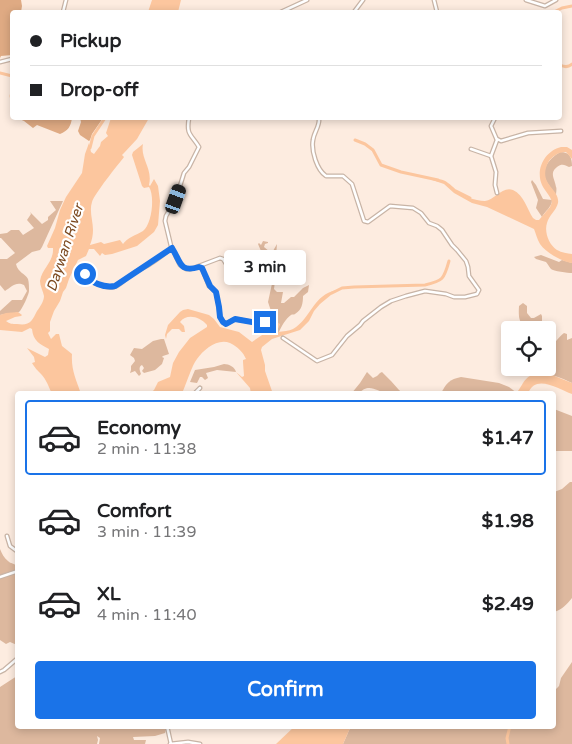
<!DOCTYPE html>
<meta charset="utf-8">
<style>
:root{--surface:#fff;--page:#f2f2f2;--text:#202124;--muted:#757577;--line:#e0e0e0;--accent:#1a73e8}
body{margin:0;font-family:"Varela Round",sans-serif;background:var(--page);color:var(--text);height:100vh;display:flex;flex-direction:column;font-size:19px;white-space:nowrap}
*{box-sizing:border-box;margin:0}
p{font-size:16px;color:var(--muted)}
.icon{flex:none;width:28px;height:28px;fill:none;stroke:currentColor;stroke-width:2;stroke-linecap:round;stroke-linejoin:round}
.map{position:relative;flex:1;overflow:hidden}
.panel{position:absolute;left:15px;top:391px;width:541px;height:338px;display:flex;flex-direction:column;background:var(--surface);border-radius:5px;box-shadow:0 2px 8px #0003}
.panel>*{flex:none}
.guide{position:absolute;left:10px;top:10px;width:552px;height:110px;border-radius:5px;box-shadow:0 2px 8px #0003;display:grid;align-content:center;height:110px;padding:0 20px;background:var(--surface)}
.controls{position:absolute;left:501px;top:321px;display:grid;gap:10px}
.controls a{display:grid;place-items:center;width:55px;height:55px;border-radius:5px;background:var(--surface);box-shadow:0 2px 8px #0003;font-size:25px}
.end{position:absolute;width:22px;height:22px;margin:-11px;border:6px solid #1a73e8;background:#fff;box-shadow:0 0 0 2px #fff}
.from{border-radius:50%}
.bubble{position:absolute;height:35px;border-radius:5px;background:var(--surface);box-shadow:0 2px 8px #0003;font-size:16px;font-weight:700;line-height:35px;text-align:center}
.car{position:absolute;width:15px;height:30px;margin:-15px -8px;border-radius:6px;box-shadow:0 0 4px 1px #0007;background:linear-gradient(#222 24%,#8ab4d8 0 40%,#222 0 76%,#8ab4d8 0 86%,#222 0)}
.guide b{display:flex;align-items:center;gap:18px;height:48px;font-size:19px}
.guide b+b{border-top:1px solid var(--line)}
.guide i{width:12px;height:12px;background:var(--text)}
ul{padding:9px 0 0;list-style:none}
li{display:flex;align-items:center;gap:15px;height:75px;margin:0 10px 8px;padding:0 10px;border:2px solid transparent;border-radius:5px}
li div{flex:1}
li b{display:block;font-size:19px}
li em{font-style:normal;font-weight:700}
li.on{border-color:var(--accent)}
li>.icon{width:45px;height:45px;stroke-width:1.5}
.primary-button{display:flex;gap:10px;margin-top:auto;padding:10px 20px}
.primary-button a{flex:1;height:58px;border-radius:5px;background:var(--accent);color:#fff;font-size:20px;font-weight:700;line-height:58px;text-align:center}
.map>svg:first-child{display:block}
.green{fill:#ddb89e}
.forest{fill:#dfaa83}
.water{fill:#fcc69e}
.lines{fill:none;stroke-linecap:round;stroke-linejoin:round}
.river{stroke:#fcc69e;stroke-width:3}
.minor-casing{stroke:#c8b4a6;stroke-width:5}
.minor{stroke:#fff;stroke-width:2.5}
.route{stroke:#1a73e8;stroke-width:6}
.labels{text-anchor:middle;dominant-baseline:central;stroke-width:4.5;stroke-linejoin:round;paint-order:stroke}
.water-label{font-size:14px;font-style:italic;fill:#7b481e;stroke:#fff}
</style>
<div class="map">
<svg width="572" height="744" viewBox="0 0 572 744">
<rect width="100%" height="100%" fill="#fdece0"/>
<!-- green -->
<g class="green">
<path d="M560,152C570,152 572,158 572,166L569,167C565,165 562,163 557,167C549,173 555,179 556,187C557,188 556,194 556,195C553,190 547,184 545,178C542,166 551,158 560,152Z"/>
<path d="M532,180L536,185L543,199L552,200C552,207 545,211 542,217L536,208L538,200L531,182Z"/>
<path d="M50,201H63L42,247L40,250L32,252L16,264C18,273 25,273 28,279C29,282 29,288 29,291C29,294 22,310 19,312C14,314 6,313 0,315V311L12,300H22L27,291L24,285C16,281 11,287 5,291L0,285V259H7L15,253L1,238H0V234L7,233L11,230H19L23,235L34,228L27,220L31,214L30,212L42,224L48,220V217L56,210Z"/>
<path d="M263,241L268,242V243L265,244L264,247L270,252L273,251L277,244L276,256L279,258V267L282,274L281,277L275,281L274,289L277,292H283L281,303H284L291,297H294L303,288L309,285L308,292L303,296C303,303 302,310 295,314C294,315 292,314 291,315C286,318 281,327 279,332H277L276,330L280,324H279L275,328L270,325L269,316L271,311L268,302L273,279V265L270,258L261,251L258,244L259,243L261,245Z"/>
<path d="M541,255L559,262L562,260L572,263V273C568,273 553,271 551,269C549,267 548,264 546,262L536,259L534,257Z"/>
<path d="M523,303L527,306V313L531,318H534L541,314L542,316V322L546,324V330H535C530,314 517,336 519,306Z"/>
<path d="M564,333L567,334V340L572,338V383C558,376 545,371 530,376L527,368H548C548,365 547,362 548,359C549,350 557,338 564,333Z"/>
<path d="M161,339H164L169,354L163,356L162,357L164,358L162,364L155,370L144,373L142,371L144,368L142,365C138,367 140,371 141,374L139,376L135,371L130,373L131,370V366L135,361L134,358L130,355L134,348L142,349L153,341Z"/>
<path d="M224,364C229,364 235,367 236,372L217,370L206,373L208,378L205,380L202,377H200L197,383L190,382L195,370L214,367Z"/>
<path d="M367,372L373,378L377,376L380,373L382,372L391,381L399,390L404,394C399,394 393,395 388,394C376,391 369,382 358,394H351L360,383Z"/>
<path d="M461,377L499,383L509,387L517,393L441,394C445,384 450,379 461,377Z"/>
<polygon points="554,409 572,416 572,451 554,451"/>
<path d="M570,482H572V598C567,604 562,610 554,612V492L562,489Z"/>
<path d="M0,549C2,554 4,558 8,561C11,564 14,563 17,566V645L10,642L6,644L0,640Z"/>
<polygon points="572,662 572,744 343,744 351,726 554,726 554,691 559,686 561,678"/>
<polygon points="17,676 18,726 167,726 165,733 155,736 133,737 134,740 146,740 145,744 99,744 100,738 97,736 98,740 97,744 0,744 0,687"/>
</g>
<!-- forest -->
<g class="forest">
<polygon points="0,0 21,0 22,6 21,12 12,12 12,55 1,56 0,58"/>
<path d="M17,118H72C71,126 68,131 60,134L37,125L33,128L24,121Z"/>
<polygon points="80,118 103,118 92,134 90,140 89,141 80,135 78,131 81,122"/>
</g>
<!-- water -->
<g class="water">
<polygon points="152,0 181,0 178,12 148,12"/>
<path d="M111,118H149L137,139L124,153L122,155L124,157C117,166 95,193 92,202C89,211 93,221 93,230C93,235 92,240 90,245L101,242L104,244L120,240L123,244C127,238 136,235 143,231C152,224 155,196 149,187L144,188L142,186L132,155L133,152L143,144C140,159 153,168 149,185L150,186L154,179L158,186L160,201L158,225L154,232L137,246L112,254L105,255L102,253L100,256L94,249H89L86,256L78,260L69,279L66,288L63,292L60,301L54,311L50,322V331L48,333L51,339L56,334H59L62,346L72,354C71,370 76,379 81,394H52C49,387 46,379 41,374C37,370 35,368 32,363L35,362L34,357L27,348L45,357L48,355L49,349C40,344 33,341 32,329L30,328L22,332L0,330V315L6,313L18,312L22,315L21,316L15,317L6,321C10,324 12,324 17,324C30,326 32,321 37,311C40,307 44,301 44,296C43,291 40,286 40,281C42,268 54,262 53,248H48L47,246L55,228L60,210L66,197L82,173L85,154L89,143L91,152L94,154L100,146L101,142L108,136L106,133Z"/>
<path d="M561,147H567L572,150V159L566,152C560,152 556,154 552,158C549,160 547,164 546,168C541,185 560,190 558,203C556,211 549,215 547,223C544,232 549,245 557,250C562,253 567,253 572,254V263C563,262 546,253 540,244C537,239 536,234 534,229L487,207L472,203L454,193L444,184L432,180C448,174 456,195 469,198C474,199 480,201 485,201C495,200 502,186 513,190C524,195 527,209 533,218L536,220H539L550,207L552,202C550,195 545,191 542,185C535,169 545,151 561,147Z"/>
<path d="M337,290L320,304L314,311L309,321L300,330L272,339L262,347L261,350L265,365V371L273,394H251L250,388L236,372L242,377L244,376L243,362V360L246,359C243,352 238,347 230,343C218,338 204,349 197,359C192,365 187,382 183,391L181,394H149L154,390L158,382L170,377L173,363L179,352L190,338L207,327V325C200,317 187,313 180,322L184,326L185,332H182L179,329H172L167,334L166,339L165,335L168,325L180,312L183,310L188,309L209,315L214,319L220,327L239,332L252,342L265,333L269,326L274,328L277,327L278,325L277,322L280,324L279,327L277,330L278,332C283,331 289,331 293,329C311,319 313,294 337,290Z"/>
<path d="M541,373L552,375L572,383V394C558,389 535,373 528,394H516C525,382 524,375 541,373Z"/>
<polygon points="295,726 351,726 343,744 276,744"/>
</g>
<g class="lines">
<!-- river -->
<g class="river">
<polyline points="554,12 562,8 572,6"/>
<path d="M560,65C564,67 568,68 572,64"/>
<polyline points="0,73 12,76"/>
<polyline points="12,92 11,96 12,100"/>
<polyline points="355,140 365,144 373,150 381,165 401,172 438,180"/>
<polyline points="90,148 93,136 105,118"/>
<polyline points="456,191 470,198"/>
<path d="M332,293L342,288L354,287L425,285C443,281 444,279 449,261"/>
<polyline points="508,744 507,738 510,726"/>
</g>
<defs>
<g id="minor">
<polyline points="434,0 437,12"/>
<polyline points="526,0 545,6 556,0"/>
<polyline points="63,12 66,0"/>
<polyline points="281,12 307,0"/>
<polyline points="354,12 363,0"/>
<polyline points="0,62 12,59"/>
<path d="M189,118C186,135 191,134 199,147L189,167L184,173L176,199L166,216L165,221L171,246L180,265L186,269H191L220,258L223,259L230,270L242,272"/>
<polyline points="495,118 491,126 497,140 491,156 496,172 495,185 497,193"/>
<polyline points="497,139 501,141 528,133 561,131"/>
<polyline points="471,149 491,156"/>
<path d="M79,266C84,270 85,278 91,281C97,284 107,289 114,287C120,285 124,280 130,276C136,271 143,268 150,264C158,259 165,253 172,248"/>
<polyline points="199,267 202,268 209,286 216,292 219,307 220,317 223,322 226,324 235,319 257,323 265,321 269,325"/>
<path d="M283,338L317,361L332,355L347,336L360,325L363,321L381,307L391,301L406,296L425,291L446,294L454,297H465L477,294L479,290L469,276L468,267L466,261L457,250L452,245L442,230L437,226L429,223L421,213L413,208L390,206L368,222L364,221L352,184L343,176H326C317,170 311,151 313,140C314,132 320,126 319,118"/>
<polyline points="194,394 200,388"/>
<polyline points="7,536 10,546 18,552"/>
<polyline points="0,577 18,571"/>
<polyline points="0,672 4,670 18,658"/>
<polyline points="167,726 171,744"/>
<polyline points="170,744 188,742 200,744"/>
</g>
</defs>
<!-- minor casing -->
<use href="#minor" class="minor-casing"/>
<!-- minor -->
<use href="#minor" class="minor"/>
</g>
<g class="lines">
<!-- route -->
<path class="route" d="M85,274C91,283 104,288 115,286L172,248C181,262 179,273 199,267L202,268L210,286L216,292L219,307L220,317L223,322L226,324L235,319L257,323L265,322"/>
</g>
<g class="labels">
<!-- water labels -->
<g class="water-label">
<text transform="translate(65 248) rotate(-72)">Daywan River</text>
</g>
</g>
</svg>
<div class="controls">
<a><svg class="icon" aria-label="locate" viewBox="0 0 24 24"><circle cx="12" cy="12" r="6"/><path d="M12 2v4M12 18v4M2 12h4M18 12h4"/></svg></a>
</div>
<i class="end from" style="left:85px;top:274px"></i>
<i class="end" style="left:265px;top:322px"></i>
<div class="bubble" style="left:224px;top:250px;width:82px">3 min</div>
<i class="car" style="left:176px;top:199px;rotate:20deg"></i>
<div class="guide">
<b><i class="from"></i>Pickup</b>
<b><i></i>Drop-off</b>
</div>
<section class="panel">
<ul>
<li class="on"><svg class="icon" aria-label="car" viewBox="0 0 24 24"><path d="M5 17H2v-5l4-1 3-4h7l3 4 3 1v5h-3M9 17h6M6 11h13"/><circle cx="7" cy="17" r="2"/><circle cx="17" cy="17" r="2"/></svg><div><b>Economy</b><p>2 min · 11:38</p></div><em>$1.47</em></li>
<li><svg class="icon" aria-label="car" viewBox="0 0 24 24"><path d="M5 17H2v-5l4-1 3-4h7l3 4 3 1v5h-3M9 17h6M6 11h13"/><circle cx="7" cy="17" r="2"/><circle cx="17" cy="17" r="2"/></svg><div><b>Comfort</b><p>3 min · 11:39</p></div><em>$1.98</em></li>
<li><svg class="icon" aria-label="car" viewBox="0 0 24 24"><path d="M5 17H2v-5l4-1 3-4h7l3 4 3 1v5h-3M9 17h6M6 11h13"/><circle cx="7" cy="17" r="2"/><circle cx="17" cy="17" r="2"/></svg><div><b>XL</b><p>4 min · 11:40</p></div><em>$2.49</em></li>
</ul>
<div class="primary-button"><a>Confirm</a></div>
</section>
</div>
